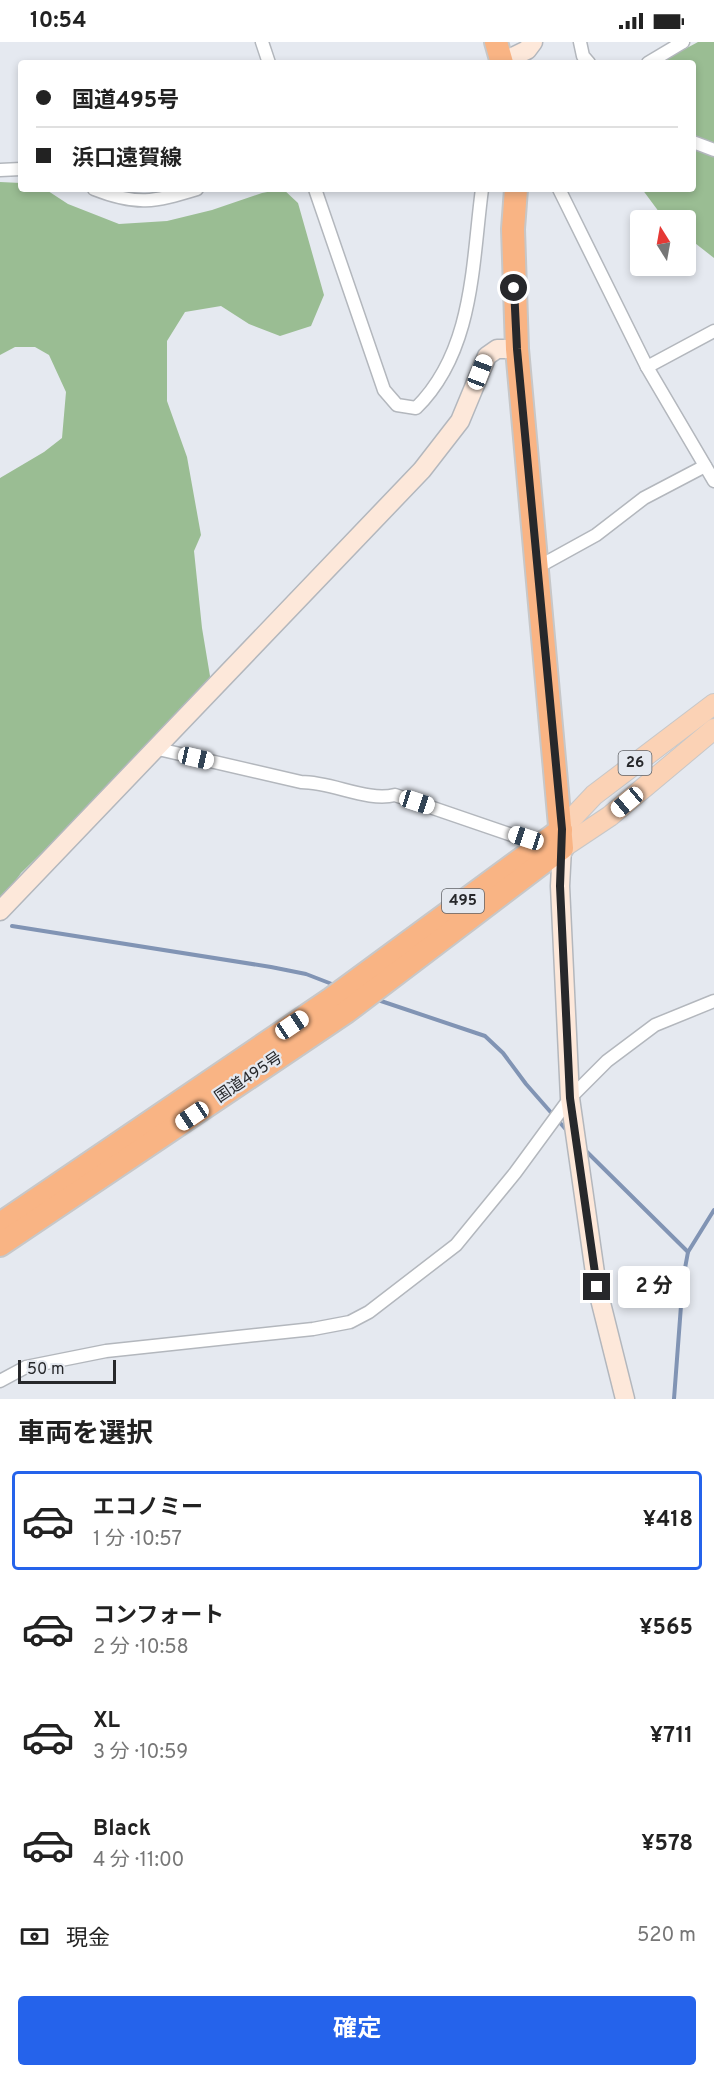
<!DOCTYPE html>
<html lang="ja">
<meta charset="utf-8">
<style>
:root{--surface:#fff;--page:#f2f2f2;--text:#222;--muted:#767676;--line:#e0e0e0;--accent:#2563eb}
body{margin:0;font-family:Overpass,"Noto Sans JP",sans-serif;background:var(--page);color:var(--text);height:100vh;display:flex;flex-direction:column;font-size:22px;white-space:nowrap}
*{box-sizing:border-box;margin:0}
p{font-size:20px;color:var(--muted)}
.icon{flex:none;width:33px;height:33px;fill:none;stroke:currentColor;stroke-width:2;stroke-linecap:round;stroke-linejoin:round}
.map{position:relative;height:1357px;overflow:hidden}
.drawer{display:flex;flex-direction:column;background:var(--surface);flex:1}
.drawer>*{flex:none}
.hud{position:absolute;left:18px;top:18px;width:678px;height:132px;border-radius:6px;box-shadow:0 3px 9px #0003;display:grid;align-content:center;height:132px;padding:0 18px;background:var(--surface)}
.needle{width:39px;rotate:349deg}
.controls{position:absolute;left:630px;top:168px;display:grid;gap:12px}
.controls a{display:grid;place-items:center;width:66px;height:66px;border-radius:6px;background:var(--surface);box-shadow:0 3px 9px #0003;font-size:30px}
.scale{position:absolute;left:18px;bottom:15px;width:98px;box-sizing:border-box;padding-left:6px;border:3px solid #27282b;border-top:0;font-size:16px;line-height:21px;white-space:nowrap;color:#27282b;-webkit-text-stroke:4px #e5e9f0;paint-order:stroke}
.end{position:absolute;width:27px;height:27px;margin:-14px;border:8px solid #27282b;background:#fff;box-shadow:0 0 0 3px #fff}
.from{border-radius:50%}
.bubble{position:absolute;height:42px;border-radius:6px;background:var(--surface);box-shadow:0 3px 9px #0003;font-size:20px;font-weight:700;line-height:42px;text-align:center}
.car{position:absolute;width:18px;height:36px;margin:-18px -9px;border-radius:8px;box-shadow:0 0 4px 2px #0007;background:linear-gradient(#fff 24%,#345 0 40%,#fff 0 76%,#345 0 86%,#fff 0)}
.hud b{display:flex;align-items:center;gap:21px;height:57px;font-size:22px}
.hud b+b{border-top:2px solid var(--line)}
.hud i{width:15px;height:15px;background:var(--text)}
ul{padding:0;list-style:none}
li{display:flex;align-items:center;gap:18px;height:99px;margin:0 12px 9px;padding:0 6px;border:3px solid transparent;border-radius:6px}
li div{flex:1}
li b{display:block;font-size:22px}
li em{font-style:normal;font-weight:700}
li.on{border-color:var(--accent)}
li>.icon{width:54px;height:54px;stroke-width:1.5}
h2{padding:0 18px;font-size:27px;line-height:72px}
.pay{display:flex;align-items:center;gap:15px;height:66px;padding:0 18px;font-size:22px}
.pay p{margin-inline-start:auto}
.cta{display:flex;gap:12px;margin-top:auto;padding:12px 18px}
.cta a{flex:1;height:69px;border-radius:6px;background:var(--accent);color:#fff;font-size:24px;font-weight:700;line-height:69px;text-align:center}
.status{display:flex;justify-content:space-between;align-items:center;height:42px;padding:0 30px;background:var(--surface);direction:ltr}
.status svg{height:16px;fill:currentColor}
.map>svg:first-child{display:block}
.forest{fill:#9abd93}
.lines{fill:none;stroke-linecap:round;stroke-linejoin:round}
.stream{stroke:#8194b4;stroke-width:4}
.street-casing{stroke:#b3b7bd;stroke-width:15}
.secondary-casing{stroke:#b3b7bd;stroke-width:21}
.primary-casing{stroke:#c7c7c8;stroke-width:22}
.highway-casing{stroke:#c7c7c8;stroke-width:26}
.street{stroke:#fff;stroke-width:12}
.secondary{stroke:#fde8da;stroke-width:18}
.primary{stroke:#fbd2b5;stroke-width:20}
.highway{stroke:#f9b484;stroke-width:22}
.route{stroke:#27282b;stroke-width:8}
.labels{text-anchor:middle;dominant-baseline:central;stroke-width:4.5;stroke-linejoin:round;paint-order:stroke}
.shield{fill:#e5e9f0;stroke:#606266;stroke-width:1.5}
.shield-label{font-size:15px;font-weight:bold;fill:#27282b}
.street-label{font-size:16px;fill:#27282b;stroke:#e5e9f0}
</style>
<div class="status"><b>10:54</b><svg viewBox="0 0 49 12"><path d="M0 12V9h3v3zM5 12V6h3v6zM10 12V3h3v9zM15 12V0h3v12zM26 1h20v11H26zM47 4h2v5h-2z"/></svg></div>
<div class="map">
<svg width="714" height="1357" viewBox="0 0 714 1357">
<rect width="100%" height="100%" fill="#e5e9f0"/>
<!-- forest -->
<g class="forest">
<polygon points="698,0 714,0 714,216 686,194 686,178 665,178 642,147 693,147 693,21 659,21"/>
<polygon points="0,140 21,141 21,147 45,147 68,162 119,182 167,179 212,168 262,151 283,147 298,161 324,253 311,284 280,294 249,282 221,264 185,270 167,299 167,359 187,415 201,493 194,509 202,586 210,634 206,651 21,831 0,860 0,436 44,410 62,396 66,350 49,313 35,305 15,305 0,313"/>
</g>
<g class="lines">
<!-- stream -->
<g class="stream">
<polyline points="12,884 271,925 306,932 337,944"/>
<polyline points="375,957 485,994 503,1011 526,1042 569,1091"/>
<polyline points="584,1107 688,1210"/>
<polyline points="674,1357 683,1237 688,1210 714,1168"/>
</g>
<defs>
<g id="street">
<polyline points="262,0 269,21"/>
<polyline points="580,0 583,14 589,21"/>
<polyline points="648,21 683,0"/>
<polyline points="693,100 714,108"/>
<polyline points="0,128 21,127"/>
<path d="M94,147C137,164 154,160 197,147"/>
<path d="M315,147L384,348L397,363L416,366C474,309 472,222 482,147"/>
<polyline points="559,147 647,325 714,439"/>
<polyline points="647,325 714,289"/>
<polyline points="538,525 596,493 644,456 705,424"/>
<path d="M154,706L301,740C333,740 367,760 395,753L541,803"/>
<polyline points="0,1339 26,1325 106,1309 313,1287 350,1280 369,1270 456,1203 515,1131 570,1056 607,1019 655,983 714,959"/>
</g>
<g id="secondary">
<polyline points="502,20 527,8 533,0"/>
<polyline points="562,806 560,844 570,1056 597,1245 625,1357"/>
<polyline points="0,869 422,428 460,379 487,314 497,307 517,307"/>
</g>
<g id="primary">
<polyline points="562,787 594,753 714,662"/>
<polyline points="562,806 610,774 714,687"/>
</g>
<g id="highway">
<polyline points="496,0 502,21"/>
<polyline points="0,1182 331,957 561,788"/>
<polyline points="0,1203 346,970 562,806 517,307 513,187 516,147"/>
</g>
</defs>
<!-- street casing -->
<use href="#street" class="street-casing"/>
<!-- secondary casing -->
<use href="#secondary" class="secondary-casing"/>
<!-- primary casing -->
<use href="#primary" class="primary-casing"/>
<!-- highway casing -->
<use href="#highway" class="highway-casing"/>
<!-- street -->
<use href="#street" class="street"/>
<!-- secondary -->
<use href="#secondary" class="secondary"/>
<!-- primary -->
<use href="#primary" class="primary"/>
<!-- highway -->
<use href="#highway" class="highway"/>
</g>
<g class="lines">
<!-- route -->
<polyline class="route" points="514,246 517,307 562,787 560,844 570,1056 597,1245"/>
</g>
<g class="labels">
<!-- shield labels -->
<g class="shield">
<rect x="618.5" y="709" width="33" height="24" rx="4.5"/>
<rect x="442" y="847" width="42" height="24" rx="4.5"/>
</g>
<g class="shield-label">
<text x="635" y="721">26</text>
<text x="463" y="859">495</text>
</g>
<!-- street labels -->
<g class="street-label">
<text transform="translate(249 1036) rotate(-34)">国道495号</text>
</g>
</g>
</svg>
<div class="controls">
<a><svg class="needle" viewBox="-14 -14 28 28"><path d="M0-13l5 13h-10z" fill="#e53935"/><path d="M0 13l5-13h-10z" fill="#767676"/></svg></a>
</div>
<div class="scale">50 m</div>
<i class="end from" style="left:514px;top:246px"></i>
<i class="end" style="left:597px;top:1245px"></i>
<div class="bubble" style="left:618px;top:1224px;width:72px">2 分</div>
<i class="car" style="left:480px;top:330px;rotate:21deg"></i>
<i class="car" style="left:196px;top:716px;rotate:103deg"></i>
<i class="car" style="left:417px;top:760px;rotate:108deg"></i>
<i class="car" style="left:627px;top:760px;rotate:230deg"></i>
<i class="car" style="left:526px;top:796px;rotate:288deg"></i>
<i class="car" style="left:292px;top:983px;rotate:56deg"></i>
<i class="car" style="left:192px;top:1074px;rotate:236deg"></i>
<div class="hud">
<b><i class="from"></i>国道495号</b>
<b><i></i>浜口遠賀線</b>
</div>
</div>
<section class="drawer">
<h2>車両を選択</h2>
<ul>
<li class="on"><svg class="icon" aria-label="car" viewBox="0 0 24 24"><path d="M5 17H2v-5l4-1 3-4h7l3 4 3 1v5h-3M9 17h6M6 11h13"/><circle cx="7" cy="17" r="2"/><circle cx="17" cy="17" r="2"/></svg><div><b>エコノミー</b><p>1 分 · 10:57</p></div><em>¥418</em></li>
<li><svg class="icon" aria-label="car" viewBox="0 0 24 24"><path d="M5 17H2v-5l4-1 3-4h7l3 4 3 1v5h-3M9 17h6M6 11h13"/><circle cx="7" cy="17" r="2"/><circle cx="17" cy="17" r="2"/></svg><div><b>コンフォート</b><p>2 分 · 10:58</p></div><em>¥565</em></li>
<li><svg class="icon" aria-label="car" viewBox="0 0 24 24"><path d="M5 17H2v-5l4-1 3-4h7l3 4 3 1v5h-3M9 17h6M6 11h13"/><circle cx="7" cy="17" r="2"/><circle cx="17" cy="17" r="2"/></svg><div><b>XL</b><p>3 分 · 10:59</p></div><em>¥711</em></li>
<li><svg class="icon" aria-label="car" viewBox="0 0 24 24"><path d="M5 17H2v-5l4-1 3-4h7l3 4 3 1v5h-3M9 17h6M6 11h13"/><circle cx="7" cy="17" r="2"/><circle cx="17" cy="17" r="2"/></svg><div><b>Black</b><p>4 分 · 11:00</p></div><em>¥578</em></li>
</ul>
<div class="pay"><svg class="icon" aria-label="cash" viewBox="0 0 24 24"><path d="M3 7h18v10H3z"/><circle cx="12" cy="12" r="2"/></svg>現金<p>520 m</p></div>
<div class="cta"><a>確定</a></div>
</section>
